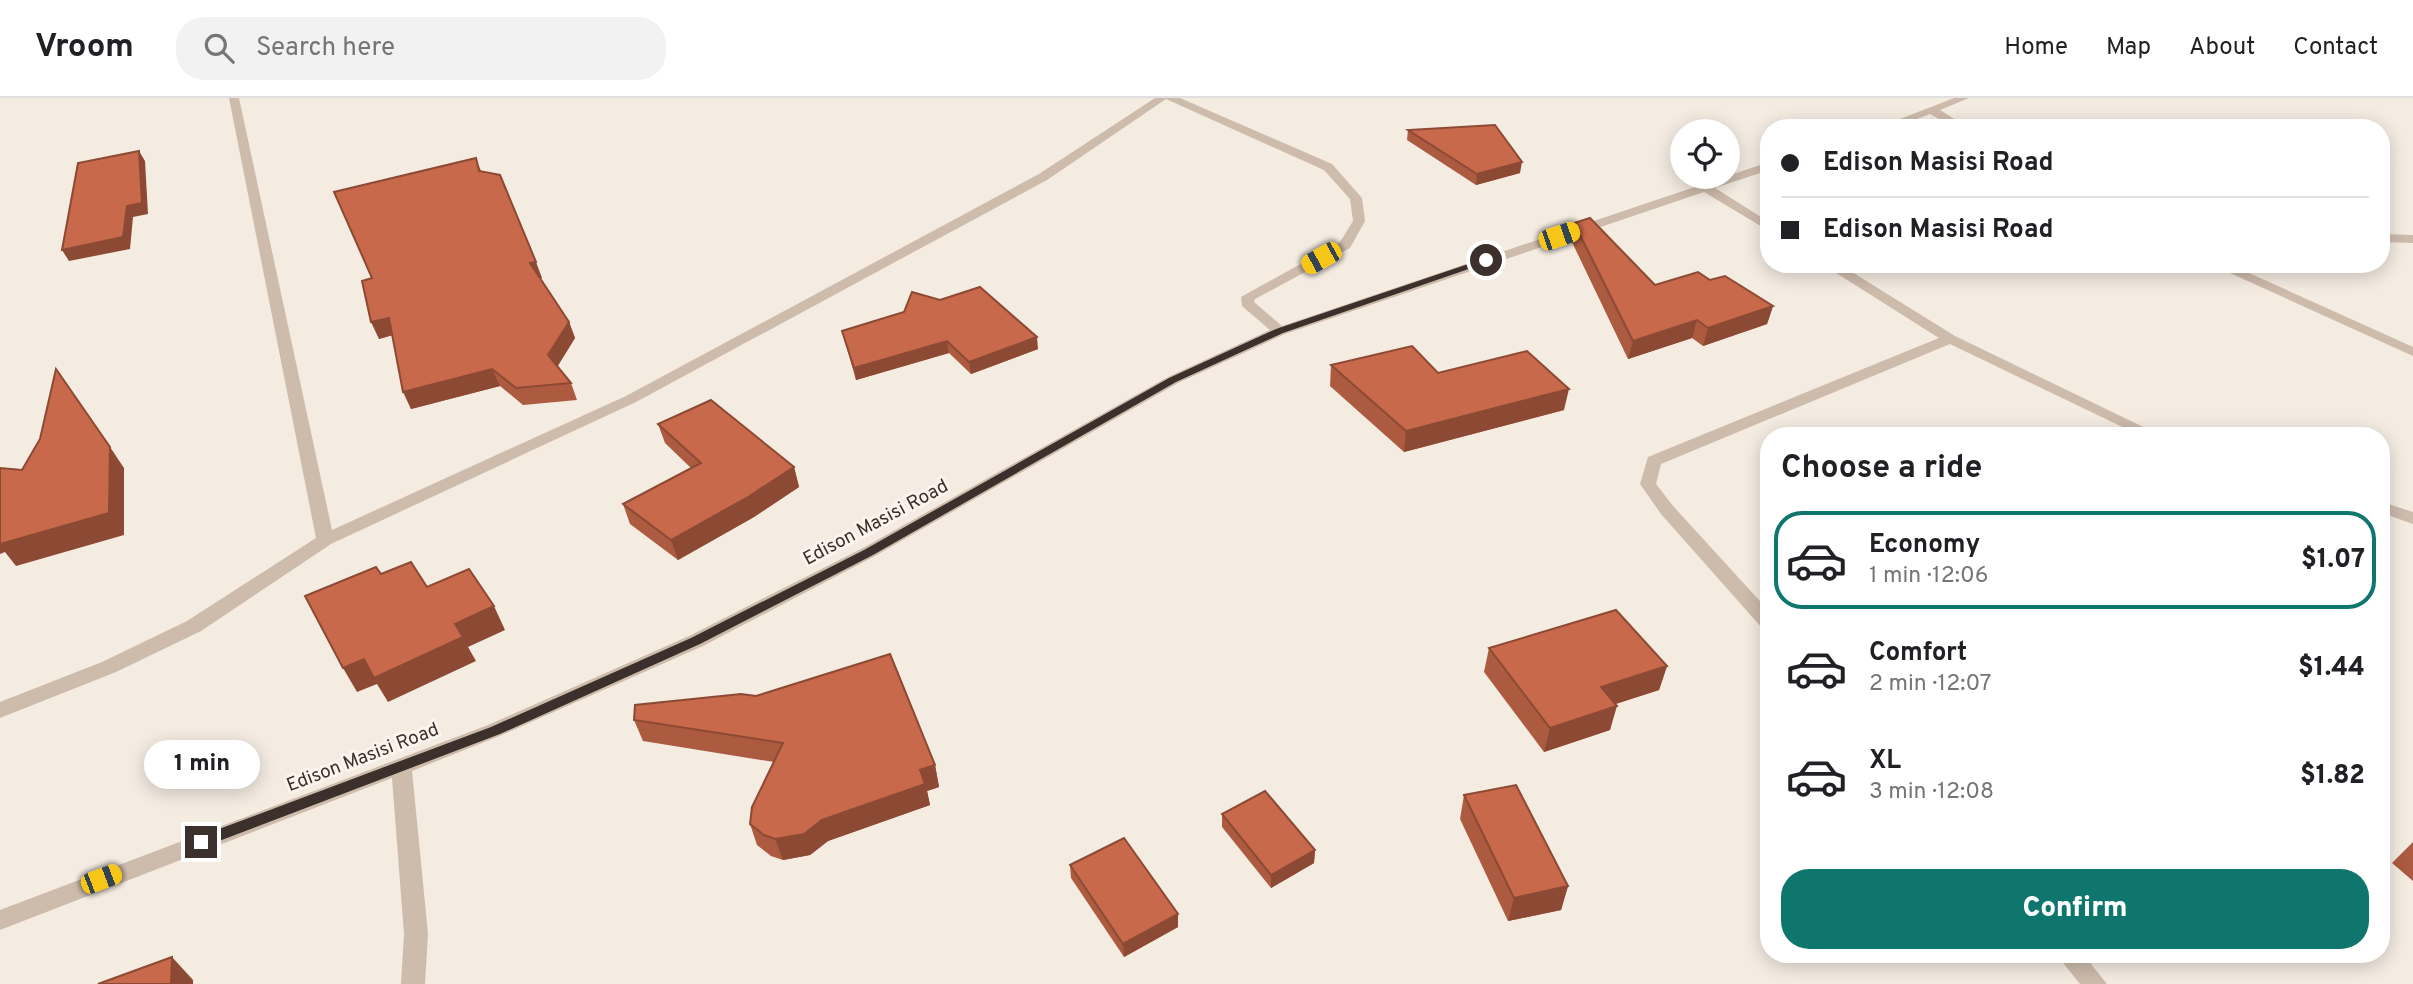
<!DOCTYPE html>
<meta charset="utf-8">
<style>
:root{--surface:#fff;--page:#f2f2f2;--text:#202124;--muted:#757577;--line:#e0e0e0;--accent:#0f766e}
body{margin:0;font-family:Overpass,sans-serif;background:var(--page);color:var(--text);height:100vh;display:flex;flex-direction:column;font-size:26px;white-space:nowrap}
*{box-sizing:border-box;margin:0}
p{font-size:23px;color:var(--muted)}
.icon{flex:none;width:38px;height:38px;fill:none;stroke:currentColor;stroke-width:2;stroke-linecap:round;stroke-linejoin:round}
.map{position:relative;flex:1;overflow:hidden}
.drawer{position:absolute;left:1760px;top:329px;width:630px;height:536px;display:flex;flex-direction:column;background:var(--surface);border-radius:28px;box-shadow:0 4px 18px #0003}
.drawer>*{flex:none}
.top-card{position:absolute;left:1760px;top:21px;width:630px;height:154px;border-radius:28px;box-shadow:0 4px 18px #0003;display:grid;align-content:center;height:154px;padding:0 21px;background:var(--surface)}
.controls{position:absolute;left:1670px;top:21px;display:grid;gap:14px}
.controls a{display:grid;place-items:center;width:70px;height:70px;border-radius:50%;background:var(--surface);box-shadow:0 4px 18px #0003;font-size:35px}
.end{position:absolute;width:32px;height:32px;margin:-16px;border:9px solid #3b302b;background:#fff;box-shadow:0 0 0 4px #fff}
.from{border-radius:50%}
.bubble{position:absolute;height:49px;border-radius:24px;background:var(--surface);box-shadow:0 4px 18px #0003;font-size:23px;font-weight:800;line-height:49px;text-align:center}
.car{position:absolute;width:21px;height:42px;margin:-21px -10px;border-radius:9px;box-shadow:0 0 5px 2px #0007;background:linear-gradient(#f5c518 24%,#345 0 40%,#f5c518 0 76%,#345 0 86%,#f5c518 0)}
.top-card b{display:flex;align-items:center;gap:24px;height:66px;font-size:26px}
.top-card b+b{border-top:2px solid var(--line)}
.top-card i{width:18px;height:18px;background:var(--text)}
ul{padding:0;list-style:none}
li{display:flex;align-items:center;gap:21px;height:98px;margin:0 14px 10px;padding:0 7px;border:4px solid transparent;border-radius:28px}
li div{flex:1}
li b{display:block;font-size:26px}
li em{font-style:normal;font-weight:800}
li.active{border-color:var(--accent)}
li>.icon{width:63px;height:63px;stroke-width:1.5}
h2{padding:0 21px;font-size:32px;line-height:84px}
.primary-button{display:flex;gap:14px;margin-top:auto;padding:14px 21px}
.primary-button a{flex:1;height:80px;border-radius:28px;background:var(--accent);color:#fff;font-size:28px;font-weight:800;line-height:80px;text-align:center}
header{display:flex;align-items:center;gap:42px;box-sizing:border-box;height:98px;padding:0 35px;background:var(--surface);border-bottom:2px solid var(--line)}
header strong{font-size:33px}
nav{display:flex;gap:38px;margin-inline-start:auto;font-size:24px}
.search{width:490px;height:63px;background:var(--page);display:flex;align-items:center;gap:18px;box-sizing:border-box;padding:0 24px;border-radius:28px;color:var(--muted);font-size:26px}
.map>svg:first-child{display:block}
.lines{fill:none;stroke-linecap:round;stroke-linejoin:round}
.minor{fill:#cdbbac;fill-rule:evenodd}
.wall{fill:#ac5a40}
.shaded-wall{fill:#8c4a34}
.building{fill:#c8694b;stroke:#8c4a34;stroke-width:2}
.route{fill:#3b302b}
.labels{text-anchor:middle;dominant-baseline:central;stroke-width:6;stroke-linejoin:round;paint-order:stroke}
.street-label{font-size:19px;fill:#3b302b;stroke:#fbf5ee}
</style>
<header>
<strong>Vroom</strong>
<div class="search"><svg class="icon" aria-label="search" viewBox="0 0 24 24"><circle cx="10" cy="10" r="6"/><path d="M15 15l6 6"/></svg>Search here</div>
<nav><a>Home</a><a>Map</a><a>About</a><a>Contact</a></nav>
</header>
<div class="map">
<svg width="2413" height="886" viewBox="0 0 2413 886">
<rect width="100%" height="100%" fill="#f4ebe1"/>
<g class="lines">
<!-- minor -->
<g class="minor">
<polygon points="229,0 239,0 332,432 626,298 1039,76 1155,0 1180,0 1332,66 1362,100 1365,123 1350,150 1255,201 1254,204 1282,228 1769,64 1769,72 1715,90 1769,124 1769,133 1704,94 1285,236 1178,285 875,458 703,548 502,637 412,673 428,836 425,886 401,886 404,836 392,680 0,832 0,812 488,627 689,538 863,450 1168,279 1270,232 1242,208 1241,199 1340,144 1353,123 1350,101 1324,72 1166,1 1047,82 636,304 331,446 201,533 116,574 0,620 0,604 102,564 187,523 316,440"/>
<polygon points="1954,0 1969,0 1940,12 1969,30 1955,30 1930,16 1893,30 1877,30"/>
<polygon points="2382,136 2413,137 2413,145 2382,144"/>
<polygon points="1822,166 1839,166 1955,238 2162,338 2141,338 1950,246 1661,366 1656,386 1673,408 1769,513 1769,532 1762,530 1661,416 1640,386 1648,359 1939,240"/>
<polygon points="2210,166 2229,166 2413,249 2413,258"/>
<polygon points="2382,404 2413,414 2413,426 2382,415"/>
<polygon points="2056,856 2083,856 2107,886 2080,886"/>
</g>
</g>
<!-- wall -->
<g class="wall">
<polygon points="1408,32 1520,75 1476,87 1407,42"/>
<polygon points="476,60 481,73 542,180 540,180 569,224 575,240 557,269 571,285 577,302 523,307 500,288 411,311 392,237 379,241 372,180"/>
<polygon points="1574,125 1655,187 1710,182 1773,208 1767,226 1703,248 1692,240 1628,261 1571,142"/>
<polygon points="842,233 1038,251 971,276 949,255 856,282"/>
<polygon points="1331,267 1438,275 1564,312 1404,354 1330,288"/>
<polygon points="658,326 794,369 799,389 754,419 678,462 630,426 623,406 691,370 665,345"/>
<polygon points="1489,550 1667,568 1659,592 1615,606 1610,632 1544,654 1484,574"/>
<polygon points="634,622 935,667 939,689 927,693 930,707 828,743 810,757 783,762 771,758 757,747 750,726 774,664 643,643"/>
<polygon points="1464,697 1568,788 1561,812 1508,823 1460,721"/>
<polygon points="1222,716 1315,752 1314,765 1271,790 1222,729"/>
<polygon points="2413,744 2413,783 2392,765"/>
<polygon points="1070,767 1178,816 1178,829 1124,859 1071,780"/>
</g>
<!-- shaded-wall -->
<g class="shaded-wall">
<polygon points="139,53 145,63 148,116 133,119 130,151 69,163 62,152"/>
<polygon points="1522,64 1520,75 1476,87 1477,76"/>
<polygon points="536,164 542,180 536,181 530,165"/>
<polygon points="1773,208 1767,226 1703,248 1708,230"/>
<polygon points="389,220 397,236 379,241 371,224"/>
<polygon points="1697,222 1692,240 1628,261 1633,243"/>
<polygon points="569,224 575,240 554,274 548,257"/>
<polygon points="1037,239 1038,251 971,276 969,264"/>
<polygon points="947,243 949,255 856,282 854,270"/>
<polygon points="492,271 500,288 411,311 403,294"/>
<polygon points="1569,291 1564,312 1404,354 1406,333"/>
<polygon points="110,349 124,370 124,437 16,468 5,454 0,456 0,429"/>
<polygon points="794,369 799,389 754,419 678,462 671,442"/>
<polygon points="494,508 505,532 468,549 476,563 388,604 377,586 357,594 343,570 455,526"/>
<polygon points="1667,568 1659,592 1594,613 1601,589"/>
<polygon points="1617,608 1610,632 1544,654 1550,630"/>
<polygon points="935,667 939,689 927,693 930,707 828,743 810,757 783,762 775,741 822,722 920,672"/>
<polygon points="1315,752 1314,765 1271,790 1271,777"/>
<polygon points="1568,788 1561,812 1508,823 1514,800"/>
<polygon points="1178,816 1178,829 1124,859 1123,846"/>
<polygon points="172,859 193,882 193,886 171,886"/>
</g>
<!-- building -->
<g class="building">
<polygon points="1495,27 1522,64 1477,76 1408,32"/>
<polygon points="139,53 142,105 127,108 123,139 62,152 78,65"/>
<polygon points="476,60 479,73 500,77 536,164 530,165 569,224 548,257 571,285 516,290 492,271 403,294 389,220 371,224 362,183 372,180 334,94"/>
<polygon points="1590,120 1655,187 1698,174 1710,182 1725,178 1773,208 1708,230 1697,222 1633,243 1574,125"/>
<polygon points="980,189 1037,239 969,264 947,243 854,270 842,233 904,214 912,194 940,202"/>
<polygon points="1412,248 1438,275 1527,253 1569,291 1406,333 1331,267"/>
<polygon points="56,271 110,349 109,415 0,446 0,370 22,372 40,341"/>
<polygon points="711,302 794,369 748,399 671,442 623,406 701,365 658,326"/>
<polygon points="411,464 427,489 469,471 494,508 455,526 463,539 374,580 364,561 343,570 305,498 376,469 381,476"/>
<polygon points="1616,512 1667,568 1601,589 1617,608 1550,630 1489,550"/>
<polygon points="890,556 935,667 920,672 925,686 822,722 804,736 775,741 764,737 750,726 752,709 783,645 634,622 635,607 741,596 756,598"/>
<polygon points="1516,687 1568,788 1514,800 1464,697"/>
<polygon points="1265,693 1315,752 1271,777 1222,716"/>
<polygon points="1124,740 1178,816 1123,846 1070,767"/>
<polygon points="172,859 171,886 98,886"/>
</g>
<!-- route -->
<polygon class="route" points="1486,160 1489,164 1283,235 1176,284 873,457 700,546 500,636 206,748 195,748 193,744 195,740 491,629 691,540 864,452 1169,280 1276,231"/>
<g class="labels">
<!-- street labels -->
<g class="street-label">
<text transform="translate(876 425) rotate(-28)">Edison Masisi Road</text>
<text transform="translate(363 660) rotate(-21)">Edison Masisi Road</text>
</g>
</g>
</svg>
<div class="controls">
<a><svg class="icon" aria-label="locate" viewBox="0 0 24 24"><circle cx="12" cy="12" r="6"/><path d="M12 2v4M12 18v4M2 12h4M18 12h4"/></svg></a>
</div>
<i class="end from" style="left:1486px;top:162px"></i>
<i class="end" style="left:201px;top:744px"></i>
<div class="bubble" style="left:144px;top:642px;width:116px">1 min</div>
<i class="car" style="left:1559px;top:138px;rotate:71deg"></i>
<i class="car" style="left:1321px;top:160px;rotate:241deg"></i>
<i class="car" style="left:101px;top:781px;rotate:69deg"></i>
<div class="top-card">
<b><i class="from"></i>Edison Masisi Road</b>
<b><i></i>Edison Masisi Road</b>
</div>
<section class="drawer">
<h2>Choose a ride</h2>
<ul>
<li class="active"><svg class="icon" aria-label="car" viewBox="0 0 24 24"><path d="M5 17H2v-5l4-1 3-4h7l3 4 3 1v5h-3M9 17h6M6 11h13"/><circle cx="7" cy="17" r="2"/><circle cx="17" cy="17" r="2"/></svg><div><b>Economy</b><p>1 min · 12:06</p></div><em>$1.07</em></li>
<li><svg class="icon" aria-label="car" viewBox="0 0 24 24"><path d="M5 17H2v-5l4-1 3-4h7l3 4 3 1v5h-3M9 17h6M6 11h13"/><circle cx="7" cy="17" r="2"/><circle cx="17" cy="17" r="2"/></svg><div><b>Comfort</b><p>2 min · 12:07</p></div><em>$1.44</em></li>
<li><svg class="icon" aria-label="car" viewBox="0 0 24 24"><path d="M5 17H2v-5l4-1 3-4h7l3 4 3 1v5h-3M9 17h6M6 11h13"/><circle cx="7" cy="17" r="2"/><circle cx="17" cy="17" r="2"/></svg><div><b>XL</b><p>3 min · 12:08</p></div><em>$1.82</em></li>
</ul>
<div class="primary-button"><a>Confirm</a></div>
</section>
</div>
